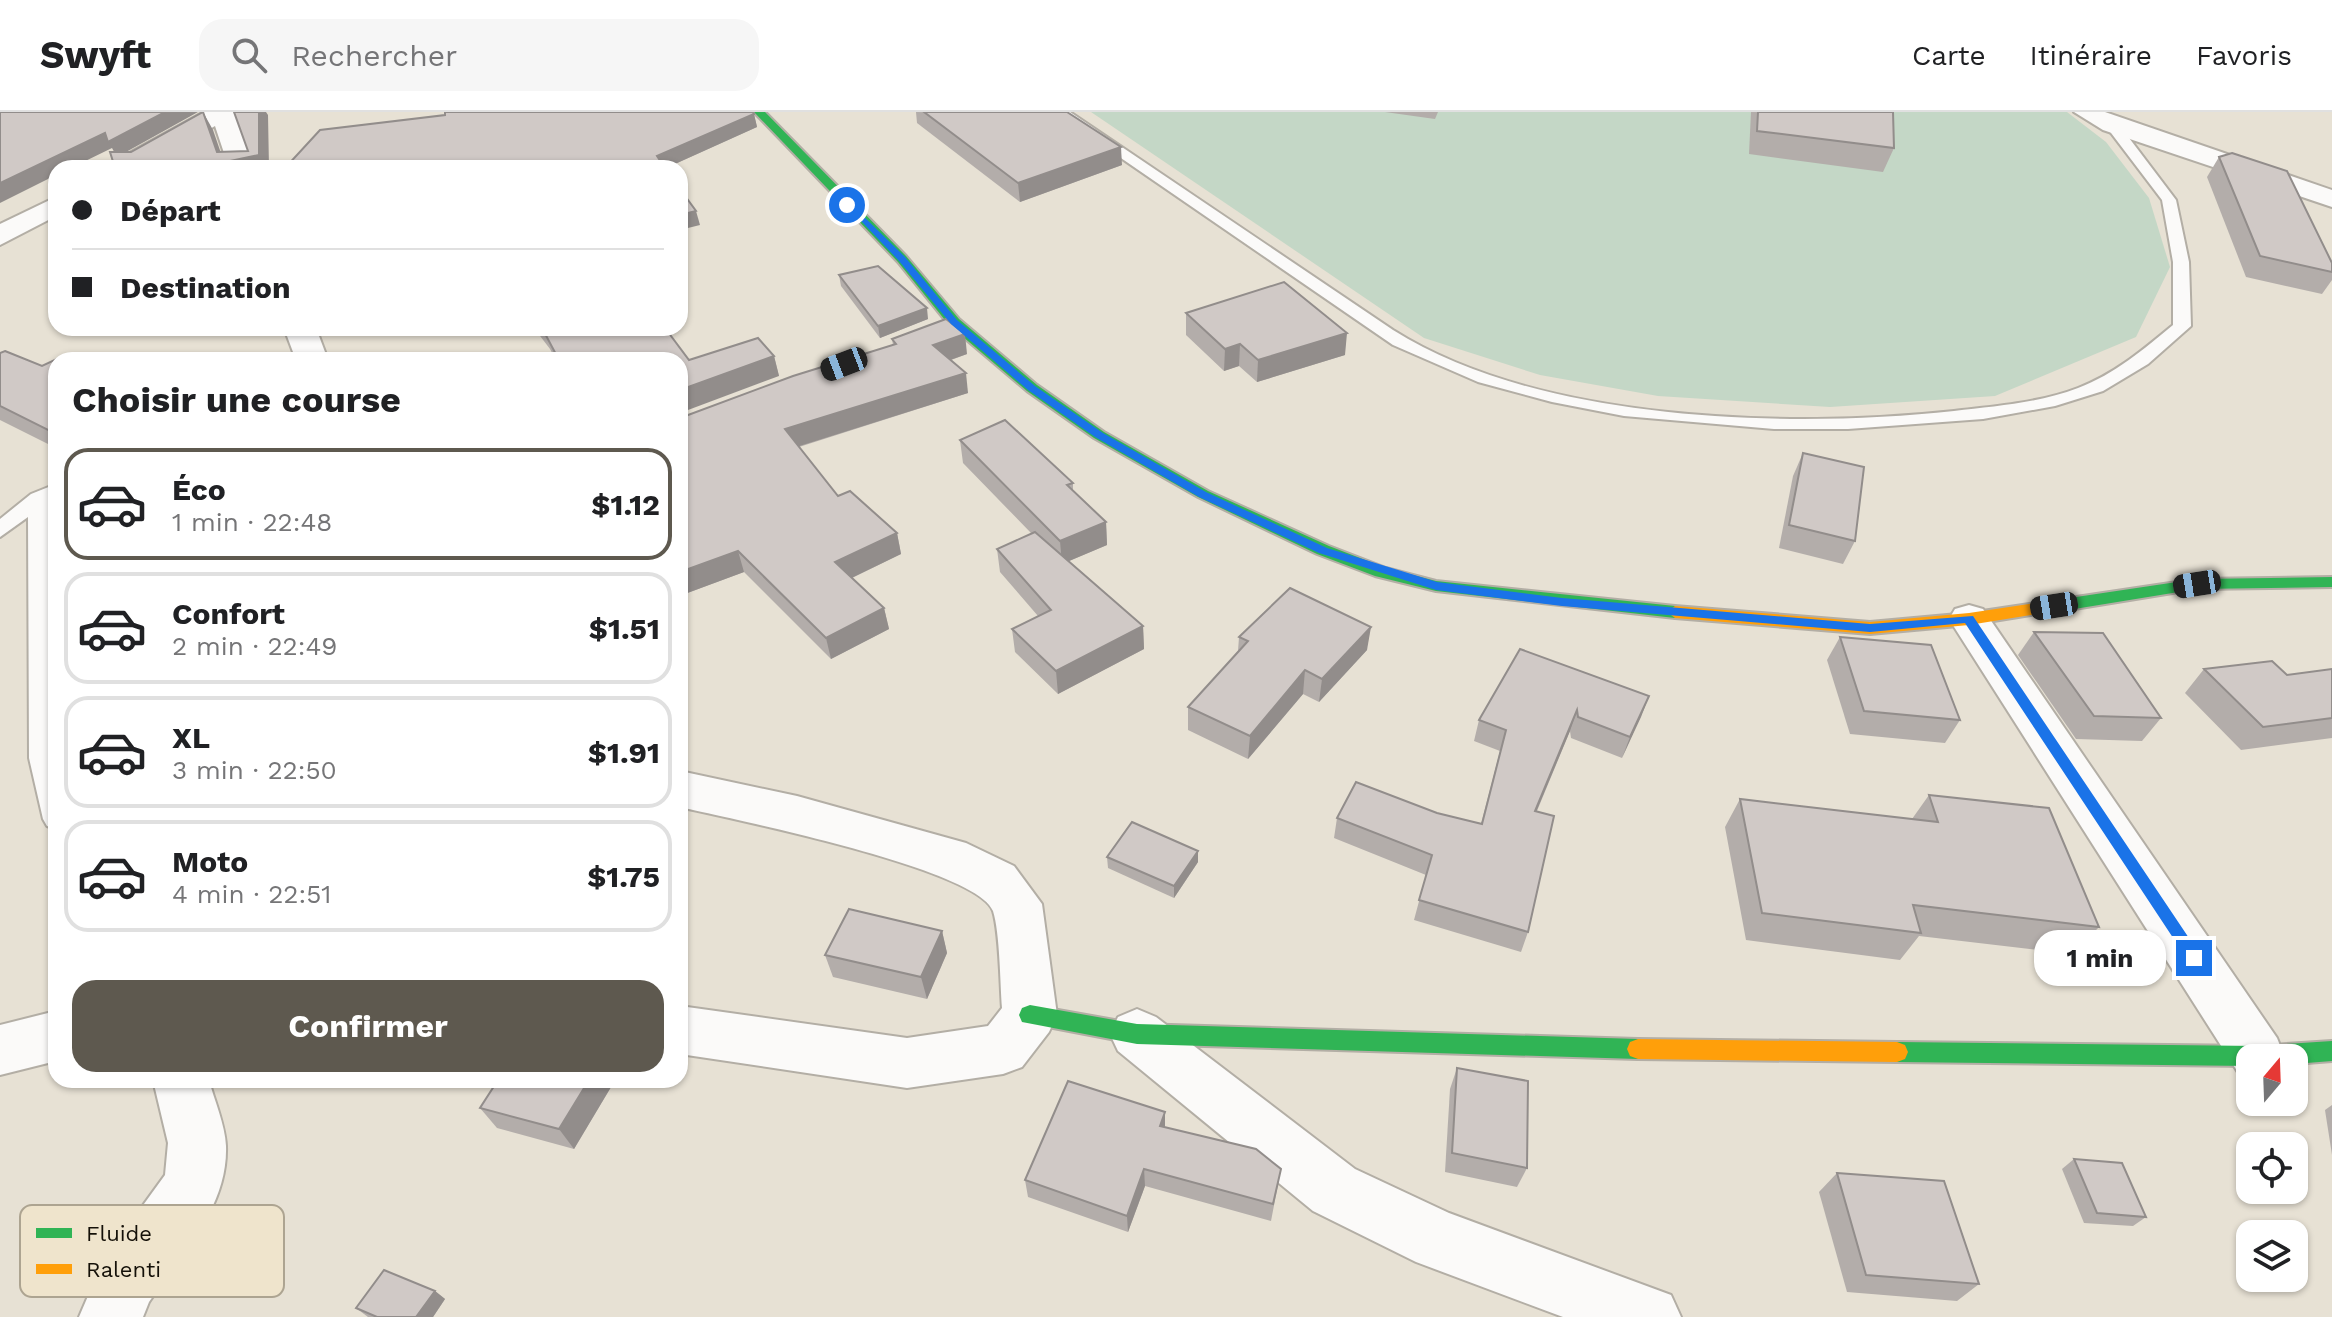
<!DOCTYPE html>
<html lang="fr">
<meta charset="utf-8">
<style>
:root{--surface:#fff;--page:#f6f6f6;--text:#202124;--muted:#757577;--line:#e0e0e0;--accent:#5e594f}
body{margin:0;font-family:"Work Sans",sans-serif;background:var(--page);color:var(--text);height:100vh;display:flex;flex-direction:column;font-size:30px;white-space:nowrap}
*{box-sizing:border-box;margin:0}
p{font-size:26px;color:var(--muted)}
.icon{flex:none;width:44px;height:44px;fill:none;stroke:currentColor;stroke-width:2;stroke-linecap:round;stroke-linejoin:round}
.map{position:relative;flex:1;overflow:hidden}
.panel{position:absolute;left:48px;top:240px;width:640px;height:736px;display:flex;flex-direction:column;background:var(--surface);border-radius:24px;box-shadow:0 2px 6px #0004}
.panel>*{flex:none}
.banner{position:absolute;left:48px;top:48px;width:640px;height:176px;border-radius:24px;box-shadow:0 2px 6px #0004;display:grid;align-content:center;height:176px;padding:0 24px;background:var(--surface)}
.needle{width:52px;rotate:19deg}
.tools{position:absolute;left:2236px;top:932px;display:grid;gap:16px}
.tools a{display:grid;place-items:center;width:72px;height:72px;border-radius:16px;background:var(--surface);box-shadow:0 2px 6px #0004;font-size:40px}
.end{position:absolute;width:36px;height:36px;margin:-18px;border:10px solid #1a73e8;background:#fff;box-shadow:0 0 0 4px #fff}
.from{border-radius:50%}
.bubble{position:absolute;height:56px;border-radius:24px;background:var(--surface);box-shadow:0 2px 6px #0004;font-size:26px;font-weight:700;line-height:56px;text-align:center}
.car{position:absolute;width:24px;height:48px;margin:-24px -12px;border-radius:10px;box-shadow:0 0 6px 2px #0007;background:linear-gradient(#222 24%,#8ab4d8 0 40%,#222 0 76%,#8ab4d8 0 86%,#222 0)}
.banner b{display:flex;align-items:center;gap:28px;height:76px;font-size:30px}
.banner b+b{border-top:2px solid var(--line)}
.banner i{width:20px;height:20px;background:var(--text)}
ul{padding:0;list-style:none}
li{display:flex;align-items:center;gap:24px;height:112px;margin:0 16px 12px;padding:0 8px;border:4px solid var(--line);border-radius:24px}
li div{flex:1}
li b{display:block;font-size:30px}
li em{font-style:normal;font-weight:700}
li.on{border-color:var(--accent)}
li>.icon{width:72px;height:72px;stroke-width:1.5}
h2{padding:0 24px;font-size:36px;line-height:96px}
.action{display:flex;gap:16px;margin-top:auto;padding:16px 24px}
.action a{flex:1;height:92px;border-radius:24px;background:var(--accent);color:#fff;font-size:32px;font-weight:700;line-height:92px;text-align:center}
header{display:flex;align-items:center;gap:48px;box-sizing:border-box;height:112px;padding:0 40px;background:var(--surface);border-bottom:2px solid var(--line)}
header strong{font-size:38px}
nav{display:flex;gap:44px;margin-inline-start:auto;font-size:28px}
.search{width:560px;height:72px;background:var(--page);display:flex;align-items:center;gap:20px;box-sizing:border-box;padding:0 28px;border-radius:24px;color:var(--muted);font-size:30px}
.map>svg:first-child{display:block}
.green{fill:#c4d7c6}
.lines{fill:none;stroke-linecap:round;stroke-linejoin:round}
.lane-casing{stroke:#b3aea5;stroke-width:4}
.street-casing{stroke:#b3aea5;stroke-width:4}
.fast-casing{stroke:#b3aea5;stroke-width:4}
.slow-casing{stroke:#b3aea5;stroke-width:4}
.lane{fill:#fbfaf9;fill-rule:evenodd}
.street{fill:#fbfaf9;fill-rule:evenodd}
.fast{fill:#30b455;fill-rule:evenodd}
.slow{fill:#ff9f0a;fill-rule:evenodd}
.wall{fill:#b3adaa}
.shaded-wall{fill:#928d8b}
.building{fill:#d0c9c6;stroke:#928d8b;stroke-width:2}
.route{fill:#1a73e8}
.key{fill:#efe4cc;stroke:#ada491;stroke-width:2}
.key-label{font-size:22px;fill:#141008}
</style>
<header>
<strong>Swyft</strong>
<div class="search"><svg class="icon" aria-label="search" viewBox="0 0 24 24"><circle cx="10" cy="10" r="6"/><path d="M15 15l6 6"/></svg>Rechercher</div>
<nav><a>Carte</a><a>Itinéraire</a><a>Favoris</a></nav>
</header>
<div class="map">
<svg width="2332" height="1205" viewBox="0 0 2332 1205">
<rect width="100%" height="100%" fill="#e7e1d4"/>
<!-- green -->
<polygon class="green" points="1091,0 2067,0 2106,30 2149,86 2170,155 2136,225 1995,284 1830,295 1658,284 1540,263 1424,226"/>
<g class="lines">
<defs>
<g id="lane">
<path d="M1054,0H1070L1393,218C1538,310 1787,317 1954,299C1995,294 2039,291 2078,276C2115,262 2144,237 2173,213V150L2162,88L2105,13L2112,9L2117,10L2176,88L2189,150L2191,214L2148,252L2103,279L2055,294L1983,307L1848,317H1774L1624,304L1552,290L1478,270L1393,233Z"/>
<polygon points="56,372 56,386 48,389 56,717 47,714 43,707 29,646 28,405 0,425 0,407 31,382"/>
</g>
<g id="street">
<polygon points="204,0 234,0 255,56 229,56 215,14 141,56 109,56 113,50"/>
<polygon points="2074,0 2105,0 2332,78 2332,95 2103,18"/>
<polygon points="56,85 56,104 0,133 0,112"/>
<polygon points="284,216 316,216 328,248 296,248"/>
<polygon points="1969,493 1983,497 2277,926 2285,946 2250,946 2250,966 2239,962 1949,507 1955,497"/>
<path d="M680,659L797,684L966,731L1014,754L1042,792L1057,903L1049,920L1022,955L1003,962L907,976L680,942V894L907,926L988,914L1002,896C1000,871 1000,821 993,799C977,756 731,707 680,695Z"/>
<polygon points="1137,897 1156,905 1355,1057 1449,1101 1671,1183 1681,1205 1563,1205 1416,1150 1313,1099 1118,939 1110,922 1118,905"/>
<polygon points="56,899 56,949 0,963 0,913"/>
<path d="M153,968H209C214,988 225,1012 226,1034C228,1095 182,1142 149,1190L143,1205H79L104,1147L165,1063L168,1031Z"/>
</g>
<g id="fast">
<polygon points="754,0 765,0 906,144 959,207 1037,273 1104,320 1208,379 1329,434 1386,456 1436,469 1675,494 1683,500 1675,506 1436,479 1375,464 1317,442 1198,385 1094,326 1027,279 949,213 898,150"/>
<polygon points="2332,465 2332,475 2197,477 2056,500 2048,494 2056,488 2197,467"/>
<polygon points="1030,893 1137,912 1638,927 1646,930 1649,937 1646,944 1638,947 1137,932 1022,910 1019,903 1022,896"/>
<polygon points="2332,929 2332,949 2294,952 2294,946 2250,946 2250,954 1897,950 1889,947 1886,940 1889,933 1897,930 2258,934"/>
</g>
<g id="slow">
<polygon points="2056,488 2064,494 2062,498 1969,513 1870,522 1675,506 1667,500 1675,494 1870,510 1969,501"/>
<polygon points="1638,927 1897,930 1905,933 1908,940 1905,947 1897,950 1638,947 1630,944 1627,937 1630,930"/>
</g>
</defs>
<!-- lane casing -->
<use href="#lane" class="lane-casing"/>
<!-- street casing -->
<use href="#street" class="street-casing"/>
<!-- fast casing -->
<use href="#fast" class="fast-casing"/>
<!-- slow casing -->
<use href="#slow" class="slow-casing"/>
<!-- lane -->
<use href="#lane" class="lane"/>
<!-- street -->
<use href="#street" class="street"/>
<!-- fast -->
<use href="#fast" class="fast"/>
<!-- slow -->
<use href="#slow" class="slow"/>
</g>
<!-- wall -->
<g class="wall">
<polygon points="916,0 1067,0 1122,53 1020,90 917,11"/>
<polygon points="1385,0 1438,0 1435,7"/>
<polygon points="1751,0 1893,0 1894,36 1883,60 1749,42"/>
<polygon points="754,2 757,15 666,56 285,56"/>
<polygon points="2219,45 2332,151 2332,168 2322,182 2246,165 2207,65"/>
<polygon points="839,163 928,207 880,226 841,174"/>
<polygon points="1186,201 1345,243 1257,270 1239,254 1224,259 1186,223"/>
<polygon points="534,216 665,216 689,248 774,244 779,264 680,248 556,248 550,237"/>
<polygon points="892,227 967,242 951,248 968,281 799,335 838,384 897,421 901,442 852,466 884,496 889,517 831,547 744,460 682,483 680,479 680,306 893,233"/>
<polygon points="0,241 42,254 56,248 56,336 0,308"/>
<polygon points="960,328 1073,371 1073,379 1106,410 1107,433 1069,449 1143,514 1144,537 1058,582 1015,540 1012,517 1038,504 1000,460 997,437 1032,422 963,351"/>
<polygon points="1803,341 1855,429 1843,452 1779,436 1793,364"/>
<polygon points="2034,520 2161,606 2142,629 2076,627 2018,543"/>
<polygon points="1239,525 1367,538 1319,590 1303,582 1248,647 1188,618 1188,595 1238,539"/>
<polygon points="1840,525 1960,608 1945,631 1850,622 1827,548"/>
<polygon points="2204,557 2287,563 2332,557 2332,626 2241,638 2185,581"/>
<polygon points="1649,584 1622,646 1571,626 1570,619 1537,699 1528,820 1521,840 1414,808 1426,763 1334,726 1337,706 1437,701 1481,712 1500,639 1474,629 1479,608"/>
<polygon points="1929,683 2099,815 2073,842 1919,824 1900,848 1746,828 1725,715 1740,687 1912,707"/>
<polygon points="1198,739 1198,750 1174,786 1108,756 1107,745"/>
<polygon points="942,819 947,841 927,887 833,865 825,843"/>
<polygon points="1457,956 1527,1056 1517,1075 1445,1060 1450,977"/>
<polygon points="498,968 613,968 614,970 574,1037 497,1016 480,996"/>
<polygon points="2332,993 2332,1043 2325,998"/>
<polygon points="1165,1000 1165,1015 1281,1057 1271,1109 1145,1074 1128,1120 1028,1085 1025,1068"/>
<polygon points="2074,1047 2146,1105 2133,1114 2084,1111 2062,1057"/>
<polygon points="1837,1061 1979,1172 1957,1189 1847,1180 1819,1080"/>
<polygon points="435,1179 445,1187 433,1205 368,1205 356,1196"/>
</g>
<!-- shaded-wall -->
<g class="shaded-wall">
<polygon points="165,0 198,0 117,45 112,36 71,56 56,56 56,63 0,91 0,71 105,21"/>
<polygon points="203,0 213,18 224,50 259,43 259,0 266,0 268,3 269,56 197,56 217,40"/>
<polygon points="754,2 757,15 666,56 657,44"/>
<polygon points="1121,35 1122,53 1020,90 1018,71"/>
<polygon points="696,99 700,113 680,118 680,103"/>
<polygon points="927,196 928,207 880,226 878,214"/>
<polygon points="1347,221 1345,243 1257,270 1258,248"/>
<polygon points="965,222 967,242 936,253 933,233"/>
<polygon points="1240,232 1239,254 1224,259 1225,237"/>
<polygon points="774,244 779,264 680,301 680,278"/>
<polygon points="966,261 968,281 790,337 785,317"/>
<polygon points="1106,410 1107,433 1062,452 1060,429"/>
<polygon points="897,421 901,442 841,471 835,450"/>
<polygon points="738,439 744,460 682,483 680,477 680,460"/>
<polygon points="884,496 889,517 831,547 826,526"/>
<polygon points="1143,514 1144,537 1058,582 1056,559"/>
<polygon points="1371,515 1367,538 1319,590 1322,567"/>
<polygon points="1305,558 1303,582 1248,647 1250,624"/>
<polygon points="1649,584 1641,605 1622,646 1630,625"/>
<polygon points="1577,598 1570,619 1528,719 1535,699"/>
<polygon points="1198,739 1198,750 1174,786 1174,774"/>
<polygon points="942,819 947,841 927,887 921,865"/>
<polygon points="589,968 613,968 614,970 574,1037 559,1017"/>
<polygon points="1165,1000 1165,1018 1160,1014"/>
<polygon points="1144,1057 1145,1074 1128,1120 1127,1104"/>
<polygon points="435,1179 445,1187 433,1205 416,1205"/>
</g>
<!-- building -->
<g class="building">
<polygon points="0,0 165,0 108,30 105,21 0,71"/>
<polygon points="203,0 217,40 248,39 234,0 259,0 259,43 197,56 115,56 110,40 131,40"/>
<polygon points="445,0 753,0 754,2 657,44 665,56 468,56 446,51 439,56 285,56 320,18 445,3"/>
<polygon points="924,0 1067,0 1121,35 1018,71"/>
<polygon points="1758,0 1893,0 1894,36 1757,19"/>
<polygon points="2232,41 2287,59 2332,151 2332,160 2260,144 2219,45"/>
<polygon points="680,77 696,99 680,103"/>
<polygon points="878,154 927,196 878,214 839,163"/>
<polygon points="1284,170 1347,221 1258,248 1240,232 1225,237 1186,201"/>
<polygon points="946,207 965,222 933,233 966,261 785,317 838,384 850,379 897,421 835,450 884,496 826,526 738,439 680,460 680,306 793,264 896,232 892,227"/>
<polygon points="542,216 665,216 689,248 758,226 774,244 680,278 680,248 559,248"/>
<polygon points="5,239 42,254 63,244 71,248 56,248 56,322 0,294 0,241"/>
<polygon points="1005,308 1073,371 1067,373 1106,410 1060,429 960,328"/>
<polygon points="1803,341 1864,355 1855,429 1789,413"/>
<polygon points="1035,420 1143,514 1056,559 1012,517 1051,498 997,437"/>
<polygon points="1290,476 1371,515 1322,567 1305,558 1250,624 1188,595 1248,529 1239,525"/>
<polygon points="2034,520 2103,521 2161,606 2094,604"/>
<polygon points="1840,525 1931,533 1960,608 1864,599"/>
<polygon points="56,536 56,602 54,602 51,538"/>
<polygon points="1520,537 1649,584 1630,625 1578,605 1577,598 1535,699 1554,704 1528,820 1419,788 1432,743 1337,706 1356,670 1437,701 1482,712 1506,618 1479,608"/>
<polygon points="2272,549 2287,563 2332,557 2332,606 2263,615 2204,557"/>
<polygon points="1929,683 2049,696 2099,815 1913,793 1921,821 1762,801 1740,687 1938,710"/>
<polygon points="1132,710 1198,739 1174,774 1107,745"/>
<polygon points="849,797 942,819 921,865 825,843"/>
<polygon points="1457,956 1528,969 1527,1056 1452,1041"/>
<polygon points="498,968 589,968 559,1017 480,996"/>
<polygon points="1068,969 1165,1000 1160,1014 1256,1037 1281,1057 1273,1092 1144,1057 1127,1104 1025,1068"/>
<polygon points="2074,1047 2122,1051 2146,1105 2097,1101"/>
<polygon points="1837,1061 1944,1069 1979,1172 1866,1163"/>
<polygon points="384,1158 435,1179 416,1205 377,1205 356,1196"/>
</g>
<!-- route -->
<polygon class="route" points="844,91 850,91 905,145 957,208 1035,274 1103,321 1206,380 1327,436 1437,470 1562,486 1870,512 1973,504 2199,841 2199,850 2189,850 1965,511 1870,520 1562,494 1436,478 1319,441 1199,385 1095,325 1028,278 951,212 899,149"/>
<!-- legend -->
<rect x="20" y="1093" width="264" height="92" rx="12" class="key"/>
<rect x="36" y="1116" width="36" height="10" fill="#30b455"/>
<rect x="36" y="1152" width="36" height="10" fill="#ff9f0a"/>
<g class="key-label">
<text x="86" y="1129">Fluide</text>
<text x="86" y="1165">Ralenti</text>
</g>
</svg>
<div class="tools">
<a><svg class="needle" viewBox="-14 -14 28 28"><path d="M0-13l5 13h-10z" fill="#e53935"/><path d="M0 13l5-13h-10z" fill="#757577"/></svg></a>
<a><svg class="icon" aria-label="locate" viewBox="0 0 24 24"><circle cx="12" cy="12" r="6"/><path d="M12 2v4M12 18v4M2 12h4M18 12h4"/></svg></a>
<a><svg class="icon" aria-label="layers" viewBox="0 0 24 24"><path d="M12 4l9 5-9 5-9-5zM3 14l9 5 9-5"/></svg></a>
</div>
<i class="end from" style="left:847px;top:93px"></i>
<i class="end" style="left:2194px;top:846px"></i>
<div class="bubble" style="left:2034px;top:818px;width:132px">1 min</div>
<i class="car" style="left:844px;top:252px;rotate:249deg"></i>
<i class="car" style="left:2197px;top:472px;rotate:261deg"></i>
<i class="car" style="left:2054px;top:494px;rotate:261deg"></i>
<div class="banner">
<b><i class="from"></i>Départ</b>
<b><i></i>Destination</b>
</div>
<section class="panel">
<h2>Choisir une course</h2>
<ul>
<li class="on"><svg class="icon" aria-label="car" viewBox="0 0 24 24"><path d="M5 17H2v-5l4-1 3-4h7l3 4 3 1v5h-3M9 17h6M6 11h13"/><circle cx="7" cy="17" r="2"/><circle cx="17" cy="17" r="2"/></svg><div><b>Éco</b><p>1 min · 22:48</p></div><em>$1.12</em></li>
<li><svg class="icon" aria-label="car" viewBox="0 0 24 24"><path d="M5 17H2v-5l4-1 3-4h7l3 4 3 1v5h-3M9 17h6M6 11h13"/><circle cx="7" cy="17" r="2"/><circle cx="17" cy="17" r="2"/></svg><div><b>Confort</b><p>2 min · 22:49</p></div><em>$1.51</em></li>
<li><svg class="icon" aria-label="car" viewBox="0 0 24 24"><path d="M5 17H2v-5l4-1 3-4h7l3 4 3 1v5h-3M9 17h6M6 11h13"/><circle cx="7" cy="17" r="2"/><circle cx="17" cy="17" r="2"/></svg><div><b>XL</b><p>3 min · 22:50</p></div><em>$1.91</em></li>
<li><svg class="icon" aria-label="car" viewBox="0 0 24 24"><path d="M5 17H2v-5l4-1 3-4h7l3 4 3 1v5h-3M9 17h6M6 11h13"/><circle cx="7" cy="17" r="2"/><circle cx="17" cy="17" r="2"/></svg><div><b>Moto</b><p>4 min · 22:51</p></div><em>$1.75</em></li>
</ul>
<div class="action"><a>Confirmer</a></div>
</section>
</div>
